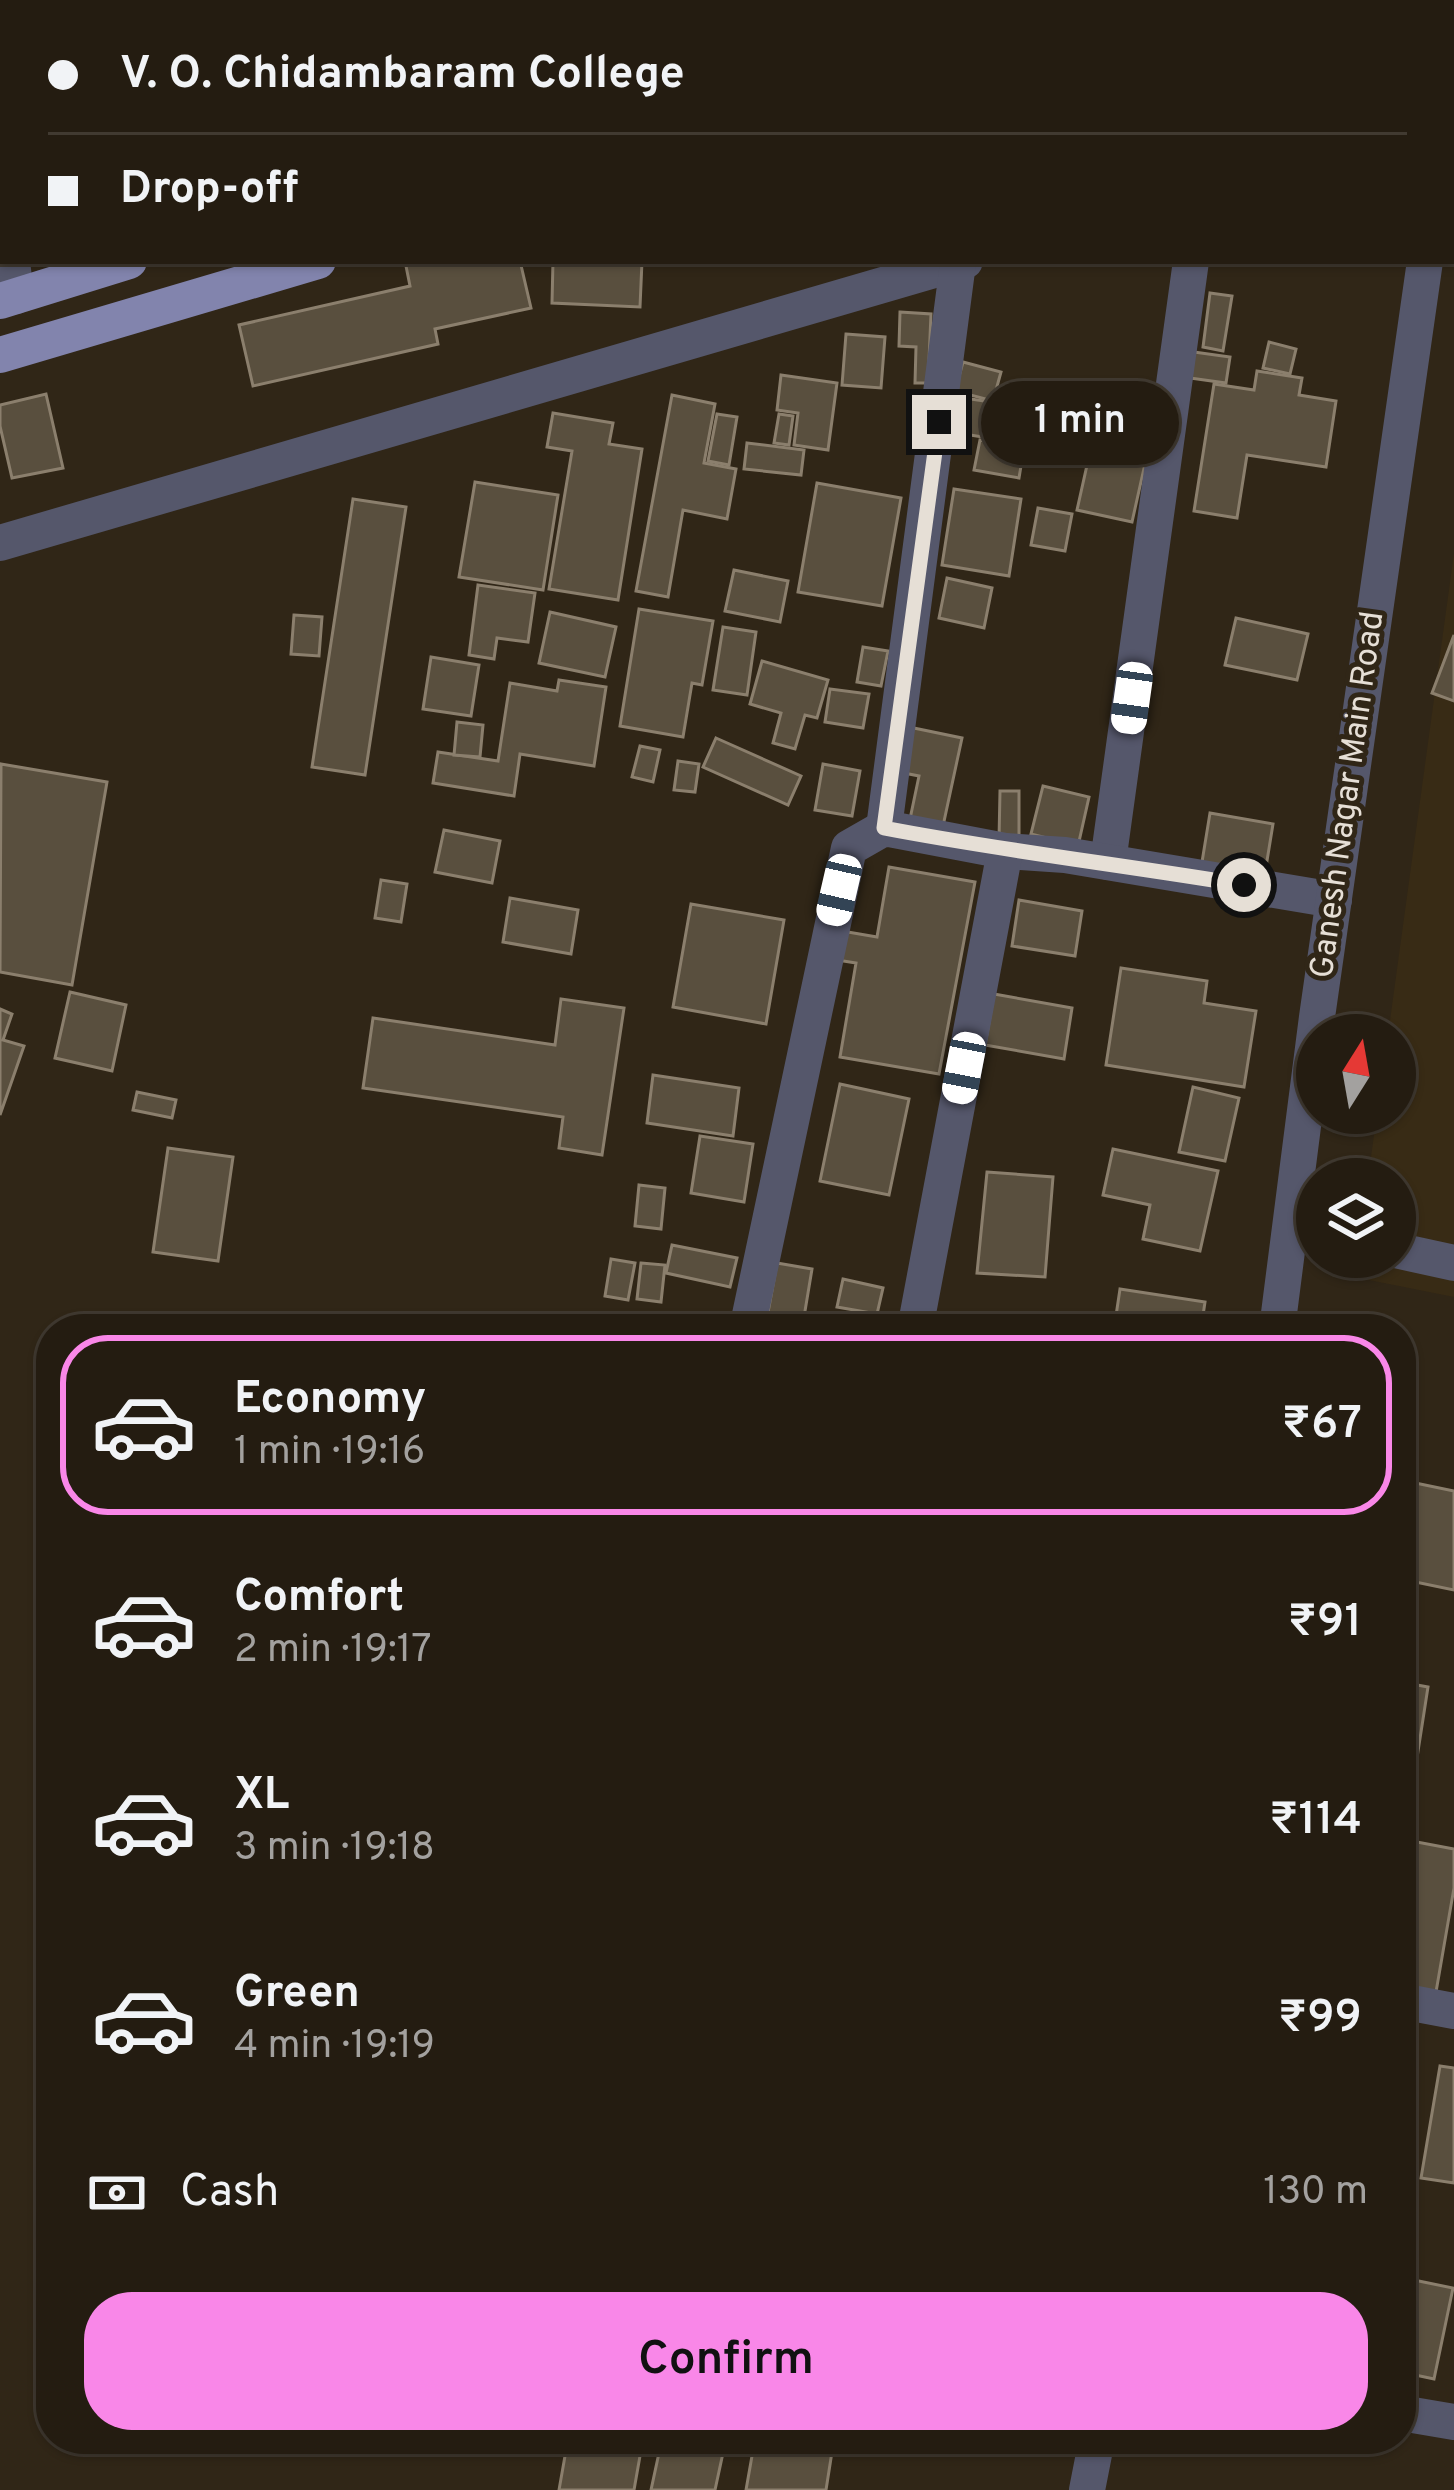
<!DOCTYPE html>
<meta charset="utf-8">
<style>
:root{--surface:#241c11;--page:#30291f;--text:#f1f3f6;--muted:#a3a19f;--line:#413a31;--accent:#f987e8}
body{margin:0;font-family:Overpass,sans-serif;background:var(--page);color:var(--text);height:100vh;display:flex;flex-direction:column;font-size:45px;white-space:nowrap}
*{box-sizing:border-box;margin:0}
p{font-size:39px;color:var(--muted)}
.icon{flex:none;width:66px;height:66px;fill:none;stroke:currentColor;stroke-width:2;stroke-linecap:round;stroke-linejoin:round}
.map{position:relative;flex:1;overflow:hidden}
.panel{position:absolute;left:36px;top:1314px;width:1380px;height:1140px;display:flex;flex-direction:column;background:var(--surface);border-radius:48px;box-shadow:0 3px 9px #0004,0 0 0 3px var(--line)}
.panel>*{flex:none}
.top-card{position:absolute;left:0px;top:0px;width:1455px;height:264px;box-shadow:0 3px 9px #0004,0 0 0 3px var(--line);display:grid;align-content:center;height:264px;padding:0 48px;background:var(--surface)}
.needle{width:78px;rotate:11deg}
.buttons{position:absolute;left:1296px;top:1014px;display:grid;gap:24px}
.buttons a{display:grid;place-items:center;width:120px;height:120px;border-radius:50%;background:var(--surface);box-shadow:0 3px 9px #0004,0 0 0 3px var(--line);font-size:60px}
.end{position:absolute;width:54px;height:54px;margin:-27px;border:15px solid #e6dfd6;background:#111;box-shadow:0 0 0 6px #111}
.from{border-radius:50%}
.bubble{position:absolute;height:84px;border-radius:42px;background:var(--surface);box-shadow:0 3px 9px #0004,0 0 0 3px var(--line);font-size:39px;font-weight:600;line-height:84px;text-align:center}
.car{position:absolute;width:36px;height:72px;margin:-36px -18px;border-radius:15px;box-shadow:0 0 9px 3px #0007;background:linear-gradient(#fff 24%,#345 0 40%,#fff 0 76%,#345 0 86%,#fff 0)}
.top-card b{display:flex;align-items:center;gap:42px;height:114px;font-size:45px}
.top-card b+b{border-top:3px solid var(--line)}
.top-card i{width:30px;height:30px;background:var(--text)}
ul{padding:21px 0 0;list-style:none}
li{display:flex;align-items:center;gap:36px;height:180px;margin:0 24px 18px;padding:0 24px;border:6px solid transparent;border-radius:48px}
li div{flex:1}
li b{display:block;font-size:45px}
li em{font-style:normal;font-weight:600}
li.active{border-color:var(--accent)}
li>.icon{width:108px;height:108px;stroke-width:1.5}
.pay{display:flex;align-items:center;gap:30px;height:132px;padding:0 48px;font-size:45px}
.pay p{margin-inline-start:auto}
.button{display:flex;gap:24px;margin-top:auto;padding:24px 48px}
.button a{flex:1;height:138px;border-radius:48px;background:var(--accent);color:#111;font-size:48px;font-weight:600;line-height:138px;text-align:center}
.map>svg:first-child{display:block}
.built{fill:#382b15}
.building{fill:#594f3e;stroke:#8b7f6d;stroke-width:3}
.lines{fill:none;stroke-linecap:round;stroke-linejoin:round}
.minor{stroke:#55576b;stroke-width:36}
.major{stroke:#8284ad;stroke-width:36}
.route{stroke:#e6dfd6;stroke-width:15}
.labels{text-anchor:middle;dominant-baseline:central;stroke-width:10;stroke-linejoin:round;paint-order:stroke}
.street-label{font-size:33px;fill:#e6dfd6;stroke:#302617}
</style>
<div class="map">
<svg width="1454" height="2490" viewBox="0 0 1454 2490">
<rect width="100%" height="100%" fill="#302617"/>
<!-- built -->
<polygon class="built" points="1454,553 1454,1297 1354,1277 1357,1257 1395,1257 1395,1179 1368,1179 1377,1113 1395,1113 1395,1035 1388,1035"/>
<!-- building -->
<g class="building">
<polygon points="405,261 520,261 531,308 435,329 438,344 253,386 239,325 410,286"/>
<polygon points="553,261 642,261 640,307 552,303"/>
<polygon points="1210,293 1232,296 1223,351 1203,347"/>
<polygon points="900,312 931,314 928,383 915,383 916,347 899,346"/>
<polygon points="846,334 885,337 881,388 842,385"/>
<polygon points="1269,342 1296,349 1290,374 1263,368"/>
<polygon points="1194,352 1230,357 1226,383 1190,378"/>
<polygon points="963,362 1001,372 993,401 955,391"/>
<polygon points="1257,371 1302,378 1299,395 1336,401 1326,467 1247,455 1237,518 1194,511 1214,384 1254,390"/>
<polygon points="781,375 837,383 828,450 794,445 798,413 777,410"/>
<polygon points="46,394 63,468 12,478 0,426 0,405"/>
<polygon points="672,395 715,404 704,463 736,469 727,519 683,510 668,597 636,591"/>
<polygon points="964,398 1018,406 1013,442 958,433"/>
<polygon points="553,413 613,423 609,444 642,449 618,600 549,589 572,451 547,447"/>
<polygon points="717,414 737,417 729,465 708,461"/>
<polygon points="779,414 793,416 789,445 774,443"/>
<polygon points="1098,416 1153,428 1132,522 1077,510"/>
<polygon points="980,440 1024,448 1019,478 974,470"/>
<polygon points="747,443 804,450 801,475 744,469"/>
<polygon points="475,482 558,495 543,590 459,577"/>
<polygon points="817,483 901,498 882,606 798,592"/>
<polygon points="954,489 1021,499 1009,576 942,565"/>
<polygon points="353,499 406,507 365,775 312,767"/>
<polygon points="1038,508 1072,514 1065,551 1031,545"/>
<polygon points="734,570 788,581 780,622 725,611"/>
<polygon points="947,578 992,588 984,628 939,618"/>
<polygon points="478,585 535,593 528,642 497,638 494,659 469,655"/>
<polygon points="639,609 713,621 702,685 692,683 683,737 620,726"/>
<polygon points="550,612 616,627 605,677 539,663"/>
<polygon points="294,615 322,617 319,656 291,654"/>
<polygon points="1236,618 1308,634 1297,680 1225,665"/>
<polygon points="723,627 756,632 747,695 713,690"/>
<polygon points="1454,635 1454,701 1432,693"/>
<polygon points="863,647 888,651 881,686 857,682"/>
<polygon points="431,657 479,665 471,716 423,709"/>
<polygon points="762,661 828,680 817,718 805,715 795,749 773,743 781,713 750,704"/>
<polygon points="559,680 606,687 594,766 520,754 514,796 433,783 438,752 498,761 510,683 557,691"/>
<polygon points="830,689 869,694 863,728 825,722"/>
<polygon points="457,722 483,725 480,757 454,755"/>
<polygon points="909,727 962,738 943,826 910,819 919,776 899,772"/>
<polygon points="716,738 801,776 788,805 703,767"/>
<polygon points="640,746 660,750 653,782 632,777"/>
<polygon points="678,761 699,764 695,792 674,790"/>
<polygon points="1,764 107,782 72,985 0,972"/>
<polygon points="823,764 860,771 852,816 815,810"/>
<polygon points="1043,786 1089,797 1078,846 1031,834"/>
<polygon points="1000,791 1019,791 1019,840 999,840"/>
<polygon points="1210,813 1273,824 1265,873 1202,862"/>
<polygon points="444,830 500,841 492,883 435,872"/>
<polygon points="889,867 975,882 939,1074 840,1057 856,963 837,960 842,931 877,937"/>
<polygon points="381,880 407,884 401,922 375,918"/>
<polygon points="510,898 578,910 571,954 503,942"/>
<polygon points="1019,900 1082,911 1075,956 1012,946"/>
<polygon points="691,904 784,920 766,1024 673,1007"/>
<polygon points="1121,968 1207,981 1204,1003 1256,1011 1244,1087 1106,1065"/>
<polygon points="70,992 126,1005 112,1071 55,1058"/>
<polygon points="994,994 1072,1008 1064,1059 985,1045"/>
<polygon points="561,999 624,1008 602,1155 559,1148 563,1117 363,1088 373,1018 555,1045"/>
<polygon points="0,1009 12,1014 3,1040 24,1046 0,1115"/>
<polygon points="653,1075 739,1088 733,1136 647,1123"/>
<polygon points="840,1084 909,1099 889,1195 820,1181"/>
<polygon points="1193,1087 1239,1098 1225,1161 1179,1152"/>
<polygon points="137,1092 176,1100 172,1118 133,1110"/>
<polygon points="700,1136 753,1144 744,1202 691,1193"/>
<polygon points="168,1148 233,1157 218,1261 153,1252"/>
<polygon points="1113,1149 1218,1171 1200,1251 1143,1239 1150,1205 1103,1195"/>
<polygon points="987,1172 1053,1177 1045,1277 977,1273"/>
<polygon points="639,1185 665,1188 661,1229 635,1226"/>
<polygon points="672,1245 737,1258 730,1287 666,1273"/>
<polygon points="611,1259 635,1263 628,1300 605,1296"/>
<polygon points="641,1263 665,1265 661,1302 637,1299"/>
<polygon points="777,1263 812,1269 804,1317 863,1329 765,1329"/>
<polygon points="843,1279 883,1288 877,1314 837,1307"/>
<polygon points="1120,1289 1205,1302 1201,1329 1114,1329"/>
<polygon points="1401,1480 1454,1491 1454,1590 1401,1579"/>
<polygon points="1401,1682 1428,1687 1412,1790 1401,1788"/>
<polygon points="1401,1839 1454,1849 1454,1888 1436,1992 1401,1986"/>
<polygon points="1440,2066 1454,2068 1454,2183 1421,2178"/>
<polygon points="1401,2078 1416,2081 1402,2166 1401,2165"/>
<polygon points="1409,2279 1453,2288 1434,2379 1401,2372 1401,2318"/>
<polygon points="409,2439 471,2439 468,2455 408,2445"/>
<polygon points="568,2439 643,2439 634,2490 559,2490"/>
<polygon points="662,2439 726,2439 715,2490 651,2490"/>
<polygon points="755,2439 834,2439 826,2490 746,2490"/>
</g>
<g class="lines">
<!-- minor -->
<g class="minor">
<polyline points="1452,82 1454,70"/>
<polyline points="0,174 3,197"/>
<polyline points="12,261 16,296"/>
<polyline points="0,543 965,261"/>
<polyline points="884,828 958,263"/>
<polyline points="1108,862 1191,261"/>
<polyline points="1395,1250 1454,1263"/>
<polyline points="747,1329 849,848 884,828 1005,851 1065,855 1334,900"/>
<polyline points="915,1329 1005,851"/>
<polyline points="1277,1329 1317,1017 1425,261"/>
<polyline points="1401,2001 1454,2011"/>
<polyline points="1401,2413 1454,2422"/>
<polyline points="1087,2490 1097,2439"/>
</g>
<!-- major -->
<g class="major">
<polyline points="967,3 977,0"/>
<polyline points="1179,3 1189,0"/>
<polyline points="0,301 129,261"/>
<polyline points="0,355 318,261"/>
</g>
</g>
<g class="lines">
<!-- route -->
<path class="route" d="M939,422L884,828C1003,851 1124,865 1244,885"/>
</g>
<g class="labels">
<!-- street labels -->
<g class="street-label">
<text transform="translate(1349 795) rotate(-82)">Ganesh Nagar Main Road</text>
</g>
</g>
</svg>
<div class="buttons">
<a><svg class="needle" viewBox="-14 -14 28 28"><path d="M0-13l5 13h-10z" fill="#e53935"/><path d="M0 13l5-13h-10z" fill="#a3a19f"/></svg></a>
<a><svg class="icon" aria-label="layers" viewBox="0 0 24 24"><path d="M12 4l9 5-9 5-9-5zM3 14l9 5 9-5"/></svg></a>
</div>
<i class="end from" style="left:1244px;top:885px"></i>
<i class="end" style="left:939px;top:422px"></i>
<div class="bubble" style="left:981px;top:381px;width:198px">1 min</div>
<i class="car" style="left:1132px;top:698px;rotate:188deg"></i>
<i class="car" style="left:839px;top:890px;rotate:193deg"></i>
<i class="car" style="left:964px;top:1068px;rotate:191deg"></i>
<div class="top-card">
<b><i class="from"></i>V. O. Chidambaram College</b>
<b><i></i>Drop-off</b>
</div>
<section class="panel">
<ul>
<li class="active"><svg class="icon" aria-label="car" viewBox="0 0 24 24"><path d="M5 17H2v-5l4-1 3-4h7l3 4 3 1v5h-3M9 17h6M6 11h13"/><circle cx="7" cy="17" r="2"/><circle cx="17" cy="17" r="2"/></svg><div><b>Economy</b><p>1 min · 19:16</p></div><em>₹67</em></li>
<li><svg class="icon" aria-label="car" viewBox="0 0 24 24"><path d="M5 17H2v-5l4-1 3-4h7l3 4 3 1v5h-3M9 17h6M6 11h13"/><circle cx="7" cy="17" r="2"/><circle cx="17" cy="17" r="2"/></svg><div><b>Comfort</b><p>2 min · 19:17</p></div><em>₹91</em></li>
<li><svg class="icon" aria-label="car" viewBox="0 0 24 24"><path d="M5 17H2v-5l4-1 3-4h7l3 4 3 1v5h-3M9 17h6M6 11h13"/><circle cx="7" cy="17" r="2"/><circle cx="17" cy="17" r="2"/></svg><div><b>XL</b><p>3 min · 19:18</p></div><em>₹114</em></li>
<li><svg class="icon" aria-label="car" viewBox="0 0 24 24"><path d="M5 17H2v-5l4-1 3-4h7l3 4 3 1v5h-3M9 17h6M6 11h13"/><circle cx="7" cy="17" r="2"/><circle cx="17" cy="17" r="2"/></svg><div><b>Green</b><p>4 min · 19:19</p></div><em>₹99</em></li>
</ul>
<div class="pay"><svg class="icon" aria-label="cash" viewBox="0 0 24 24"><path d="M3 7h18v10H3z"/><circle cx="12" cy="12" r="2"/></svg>Cash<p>130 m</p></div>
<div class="button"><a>Confirm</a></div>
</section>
</div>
